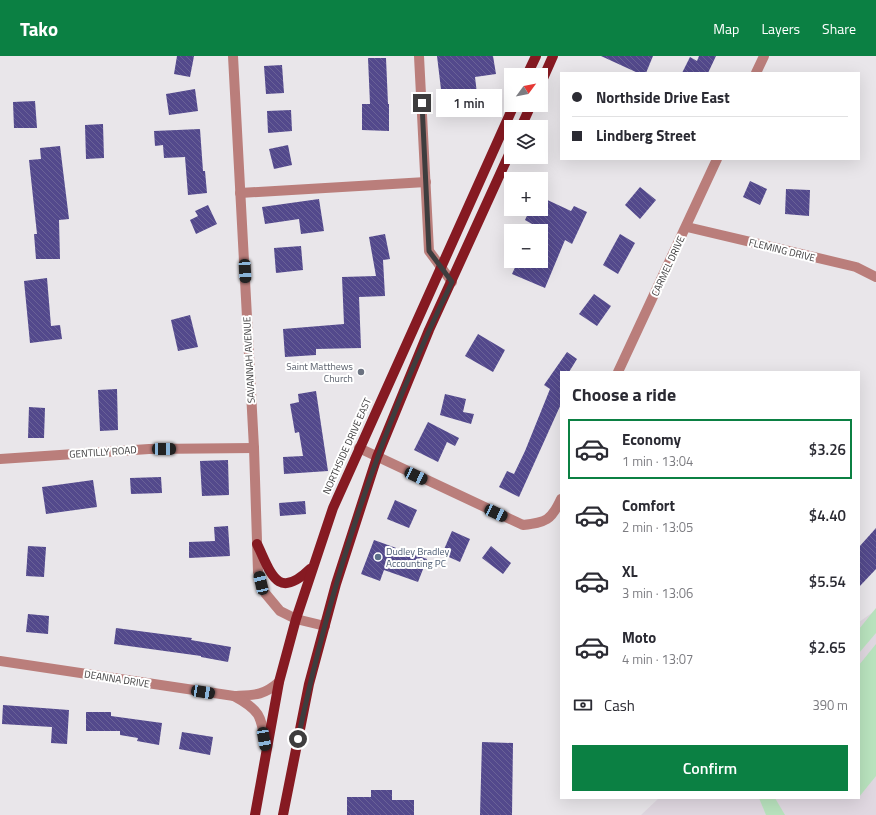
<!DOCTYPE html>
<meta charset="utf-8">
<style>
:root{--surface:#fff;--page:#f2f2f3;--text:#2b2b33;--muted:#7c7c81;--line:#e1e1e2;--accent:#0b8043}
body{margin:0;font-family:"Titillium Web",sans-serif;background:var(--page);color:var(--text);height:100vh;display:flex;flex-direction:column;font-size:15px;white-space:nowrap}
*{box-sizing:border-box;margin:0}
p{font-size:13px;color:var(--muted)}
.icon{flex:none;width:22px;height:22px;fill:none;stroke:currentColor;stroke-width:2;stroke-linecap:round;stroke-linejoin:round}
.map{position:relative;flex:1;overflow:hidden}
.drawer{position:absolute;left:560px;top:315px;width:300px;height:428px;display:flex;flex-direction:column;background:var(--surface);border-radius:0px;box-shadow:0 4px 16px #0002}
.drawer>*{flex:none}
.banner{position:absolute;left:560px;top:16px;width:300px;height:88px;border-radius:0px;box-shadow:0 4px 16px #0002;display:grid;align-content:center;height:88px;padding:0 12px;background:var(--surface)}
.needle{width:26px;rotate:58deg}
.controls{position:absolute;left:504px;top:12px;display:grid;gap:8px}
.controls a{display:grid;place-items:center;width:44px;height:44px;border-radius:0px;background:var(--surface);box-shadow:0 4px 16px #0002;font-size:20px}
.end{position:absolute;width:18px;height:18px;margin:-9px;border:5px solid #3e3d3e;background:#fff;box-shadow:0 0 0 2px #fff}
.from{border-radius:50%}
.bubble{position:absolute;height:28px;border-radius:0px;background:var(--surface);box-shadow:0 4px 16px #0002;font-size:13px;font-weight:600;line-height:28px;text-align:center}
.car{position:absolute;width:12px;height:24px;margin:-12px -6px;border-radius:5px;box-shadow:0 0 3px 1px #0007;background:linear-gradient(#222 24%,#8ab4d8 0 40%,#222 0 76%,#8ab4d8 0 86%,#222 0)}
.banner b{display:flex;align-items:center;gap:14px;height:38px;font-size:15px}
.banner b+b{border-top:1px solid var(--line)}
.banner i{width:10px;height:10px;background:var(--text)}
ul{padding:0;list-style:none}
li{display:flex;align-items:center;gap:12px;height:60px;margin:0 8px 6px;padding:0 4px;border:2px solid transparent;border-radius:0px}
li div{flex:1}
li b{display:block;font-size:15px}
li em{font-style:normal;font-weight:600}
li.active{border-color:var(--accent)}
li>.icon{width:36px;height:36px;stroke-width:1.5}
h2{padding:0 12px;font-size:18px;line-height:48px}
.pay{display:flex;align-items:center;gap:10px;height:44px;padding:0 12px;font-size:15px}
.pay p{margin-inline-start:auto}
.action{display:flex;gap:8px;margin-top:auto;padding:8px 12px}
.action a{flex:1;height:46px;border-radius:0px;background:var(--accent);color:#fff;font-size:16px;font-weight:600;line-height:46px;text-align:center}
header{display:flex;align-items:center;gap:24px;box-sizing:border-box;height:56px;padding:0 20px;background:var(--accent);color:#fff}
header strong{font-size:19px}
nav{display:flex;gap:22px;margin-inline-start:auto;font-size:14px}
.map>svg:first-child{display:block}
.built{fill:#e0d8e1}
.pitch{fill:#b9e3be}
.building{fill:url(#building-back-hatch)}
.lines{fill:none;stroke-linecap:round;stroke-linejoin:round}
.minor{stroke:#ba7e7b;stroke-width:10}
.major{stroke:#861a22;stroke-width:10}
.route{stroke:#3e3d3e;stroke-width:5}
.worship-dot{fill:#6b7280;stroke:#fff;stroke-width:1.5}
.service-dot{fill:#5c6f8a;stroke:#fff;stroke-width:1.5}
.labels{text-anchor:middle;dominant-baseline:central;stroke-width:4;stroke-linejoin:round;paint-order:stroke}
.street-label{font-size:10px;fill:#3e3d3e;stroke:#fff}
.worship-label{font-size:10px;fill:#5b616d;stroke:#fff;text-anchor:end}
.service-label{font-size:10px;fill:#4e5e75;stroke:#fff;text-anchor:start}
</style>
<header>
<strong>Tako</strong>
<nav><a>Map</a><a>Layers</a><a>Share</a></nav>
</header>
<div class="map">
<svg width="876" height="759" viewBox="0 0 876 759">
<defs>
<pattern id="building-back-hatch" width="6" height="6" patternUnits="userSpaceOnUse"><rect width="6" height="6" fill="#53498c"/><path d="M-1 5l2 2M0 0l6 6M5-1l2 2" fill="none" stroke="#6a6297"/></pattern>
</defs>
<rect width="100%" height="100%" fill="#e9e6ea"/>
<!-- built -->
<polygon class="built" points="876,554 876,759 641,759 659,742 859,742 859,566"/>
<!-- pitch -->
<g class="pitch">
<polygon points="876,552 876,577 859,597 859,573"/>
<polygon points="876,588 876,720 859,741 859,609"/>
<polygon points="759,742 775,742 785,759 766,759"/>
</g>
<!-- building -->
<g class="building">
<polygon points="177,0 194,0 190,21 174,18"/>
<polygon points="437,0 493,0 496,18 475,21 478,46 443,50"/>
<polygon points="601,0 653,0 646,17 638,17"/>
<polygon points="699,0 716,0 708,17 682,17 690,1 697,5"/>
<polygon points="368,2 386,2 388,48 389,48 389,75 362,74 362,48 370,48"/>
<polygon points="282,9 284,37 266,38 264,10"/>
<polygon points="195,33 198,55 169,59 166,38"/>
<polygon points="35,45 37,72 14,72 13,46"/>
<polygon points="291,54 292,75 268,77 267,55"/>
<polygon points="103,68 104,102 86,103 85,69"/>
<polygon points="200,73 203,115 205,115 207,137 188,139 185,101 164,102 163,89 155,90 154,75"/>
<polygon points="288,89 292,109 274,113 269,93"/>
<polygon points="60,90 69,163 59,164 60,203 36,203 34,178 37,178 29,104 41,103 40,92"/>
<polygon points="750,125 767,133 760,149 743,141"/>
<polygon points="640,131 656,144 640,163 625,149"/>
<polygon points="786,133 810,134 809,160 785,158"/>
<polygon points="541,141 571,155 574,150 587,156 572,188 565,184 545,232 512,218 518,205 541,205 541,173 525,164 530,153 541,153"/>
<polygon points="319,143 324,175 301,178 299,163 265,168 262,151"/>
<polygon points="208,149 217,168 196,178 190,164 198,160 195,155"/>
<polygon points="385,178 390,203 383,204 385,240 359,241 361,292 316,293 316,299 285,301 283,273 344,268 342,221 376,220 369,181"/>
<polygon points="620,178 635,187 618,218 603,209"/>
<polygon points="301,190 303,214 276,217 274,192"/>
<polygon points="47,222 51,270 60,269 62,283 30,287 24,225"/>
<polygon points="594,238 611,250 597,270 579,258"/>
<polygon points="190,259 198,291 178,295 171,264"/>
<polygon points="478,278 505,294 493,316 465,300"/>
<polygon points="567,296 577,303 569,316 561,316 561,348 519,441 499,431 507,415 514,418 525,395 550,333 544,329"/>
<polygon points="117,333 118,374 100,375 98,334"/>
<polygon points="316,335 328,415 284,418 283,401 303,400 299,376 295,377 290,348 299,346 298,338"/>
<polygon points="445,338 466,343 463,356 474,358 471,368 440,359"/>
<polygon points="29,351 45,352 44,382 28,382"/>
<polygon points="428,366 459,382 455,390 447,386 438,406 414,394"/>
<polygon points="228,404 229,439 202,440 200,405"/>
<polygon points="161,421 162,437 131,438 130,422"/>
<polygon points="93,424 97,451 46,458 42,431"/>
<polygon points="395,444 417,454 409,472 387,463"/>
<polygon points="305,445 306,458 280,460 279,447"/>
<polygon points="228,470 230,500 189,502 189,486 215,485 214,471"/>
<polygon points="876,472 876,513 859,531 859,491"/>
<polygon points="452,475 470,483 460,506 442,498"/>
<polygon points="374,484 427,503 418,526 384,514 380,525 361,518"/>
<polygon points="28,490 46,491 44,521 26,520"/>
<polygon points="491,490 511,507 503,518 482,502"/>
<polygon points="28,558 49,560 48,578 26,576"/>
<polygon points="116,572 192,582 191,584 231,591 228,606 201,601 201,600 114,588"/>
<polygon points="3,649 69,654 67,688 51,687 52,671 2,668"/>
<polygon points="86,656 111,656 111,660 162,667 159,689 137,685 138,682 120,679 120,675 86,675"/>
<polygon points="182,676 213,681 210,699 179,693"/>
<polygon points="482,686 513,687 512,759 480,759"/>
<polygon points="371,734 392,734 392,744 414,744 414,759 347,759 347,741 371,741"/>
</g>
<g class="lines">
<!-- minor -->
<g class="minor">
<polyline points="233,0 254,392 258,516 265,537 280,555 296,563 325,570"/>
<polyline points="419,0 429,195 452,226"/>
<polyline points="756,17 764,0"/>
<polyline points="240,137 426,126"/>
<polyline points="687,171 856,211 876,221"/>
<polyline points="618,316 717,103"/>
<path d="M359,392L523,469C546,466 551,465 561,443"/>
<polyline points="0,403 149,393 254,392"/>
<path d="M0,605L234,640C254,639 263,640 279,626"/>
<path d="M234,640C262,655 261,661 266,691"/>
</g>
<!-- major -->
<g class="major">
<polyline points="527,19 536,0"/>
<polyline points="541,27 553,0"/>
<polyline points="521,71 531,49"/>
<path d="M257,488C271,517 277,545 310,513"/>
<polyline points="255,759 279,626 296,563 333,452 514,49"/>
<polyline points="283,759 309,628 336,528 377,401 429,274 511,94"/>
</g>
</g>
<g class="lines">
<!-- route -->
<path class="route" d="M298,683C331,525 381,371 452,226L429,195L422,47"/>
</g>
<!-- markers -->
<circle class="worship-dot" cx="361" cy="316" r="4"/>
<circle class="service-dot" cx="378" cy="501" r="4"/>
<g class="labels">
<!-- street labels -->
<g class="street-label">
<text transform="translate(782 194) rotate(14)">FLEMING DRIVE</text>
<text transform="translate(668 210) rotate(-65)">CARMEL DRIVE</text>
<text transform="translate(249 304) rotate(-93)">SAVANNAH AVENUE</text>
<text transform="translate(347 390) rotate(-66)">NORTHSIDE DRIVE EAST</text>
<text transform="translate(103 396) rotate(-4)">GENTILLY ROAD</text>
<text transform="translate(117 623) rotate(9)">DEANNA DRIVE</text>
</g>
<!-- worship labels -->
<g class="worship-label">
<text x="353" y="310">Saint Matthews<tspan x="353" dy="12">Church</tspan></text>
</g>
<!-- service labels -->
<g class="service-label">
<text x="386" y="495">Dudley Bradley<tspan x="386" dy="12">Accounting PC</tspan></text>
</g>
</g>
</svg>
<div class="controls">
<a><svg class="needle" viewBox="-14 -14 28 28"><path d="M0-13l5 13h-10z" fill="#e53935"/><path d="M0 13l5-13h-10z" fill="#7c7c81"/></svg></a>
<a><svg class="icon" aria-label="layers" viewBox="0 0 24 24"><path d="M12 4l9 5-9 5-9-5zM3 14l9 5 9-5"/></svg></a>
<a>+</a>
<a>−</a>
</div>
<i class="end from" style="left:298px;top:683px"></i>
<i class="end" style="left:422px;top:47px"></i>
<div class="bubble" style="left:436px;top:33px;width:66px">1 min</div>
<i class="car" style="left:245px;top:215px;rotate:177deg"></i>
<i class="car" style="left:164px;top:393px;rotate:90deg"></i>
<i class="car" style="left:416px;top:420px;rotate:115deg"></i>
<i class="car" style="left:496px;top:457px;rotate:115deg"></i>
<i class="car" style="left:261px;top:527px;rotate:347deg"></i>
<i class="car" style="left:203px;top:636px;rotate:99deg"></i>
<i class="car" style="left:264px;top:683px;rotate:170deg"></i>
<div class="banner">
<b><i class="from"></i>Northside Drive East</b>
<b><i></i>Lindberg Street</b>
</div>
<section class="drawer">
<h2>Choose a ride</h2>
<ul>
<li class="active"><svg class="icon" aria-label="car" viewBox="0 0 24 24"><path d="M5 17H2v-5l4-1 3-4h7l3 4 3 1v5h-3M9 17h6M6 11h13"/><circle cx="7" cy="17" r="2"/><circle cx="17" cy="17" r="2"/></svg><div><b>Economy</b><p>1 min · 13:04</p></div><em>$3.26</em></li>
<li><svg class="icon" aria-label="car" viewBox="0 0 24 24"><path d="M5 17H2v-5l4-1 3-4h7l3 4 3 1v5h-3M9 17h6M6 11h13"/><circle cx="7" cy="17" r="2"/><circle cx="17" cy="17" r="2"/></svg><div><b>Comfort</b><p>2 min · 13:05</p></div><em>$4.40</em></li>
<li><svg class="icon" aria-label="car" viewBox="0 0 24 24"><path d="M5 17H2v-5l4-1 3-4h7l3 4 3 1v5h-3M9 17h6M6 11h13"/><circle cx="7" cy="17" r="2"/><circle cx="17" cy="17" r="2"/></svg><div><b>XL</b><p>3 min · 13:06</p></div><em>$5.54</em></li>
<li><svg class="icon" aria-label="car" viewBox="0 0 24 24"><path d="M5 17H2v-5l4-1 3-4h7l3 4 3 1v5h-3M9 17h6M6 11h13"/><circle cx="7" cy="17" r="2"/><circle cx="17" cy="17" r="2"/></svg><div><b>Moto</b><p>4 min · 13:07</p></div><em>$2.65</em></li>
</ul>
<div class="pay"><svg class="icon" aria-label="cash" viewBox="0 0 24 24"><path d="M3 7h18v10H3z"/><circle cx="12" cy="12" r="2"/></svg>Cash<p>390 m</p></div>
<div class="action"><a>Confirm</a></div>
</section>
</div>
